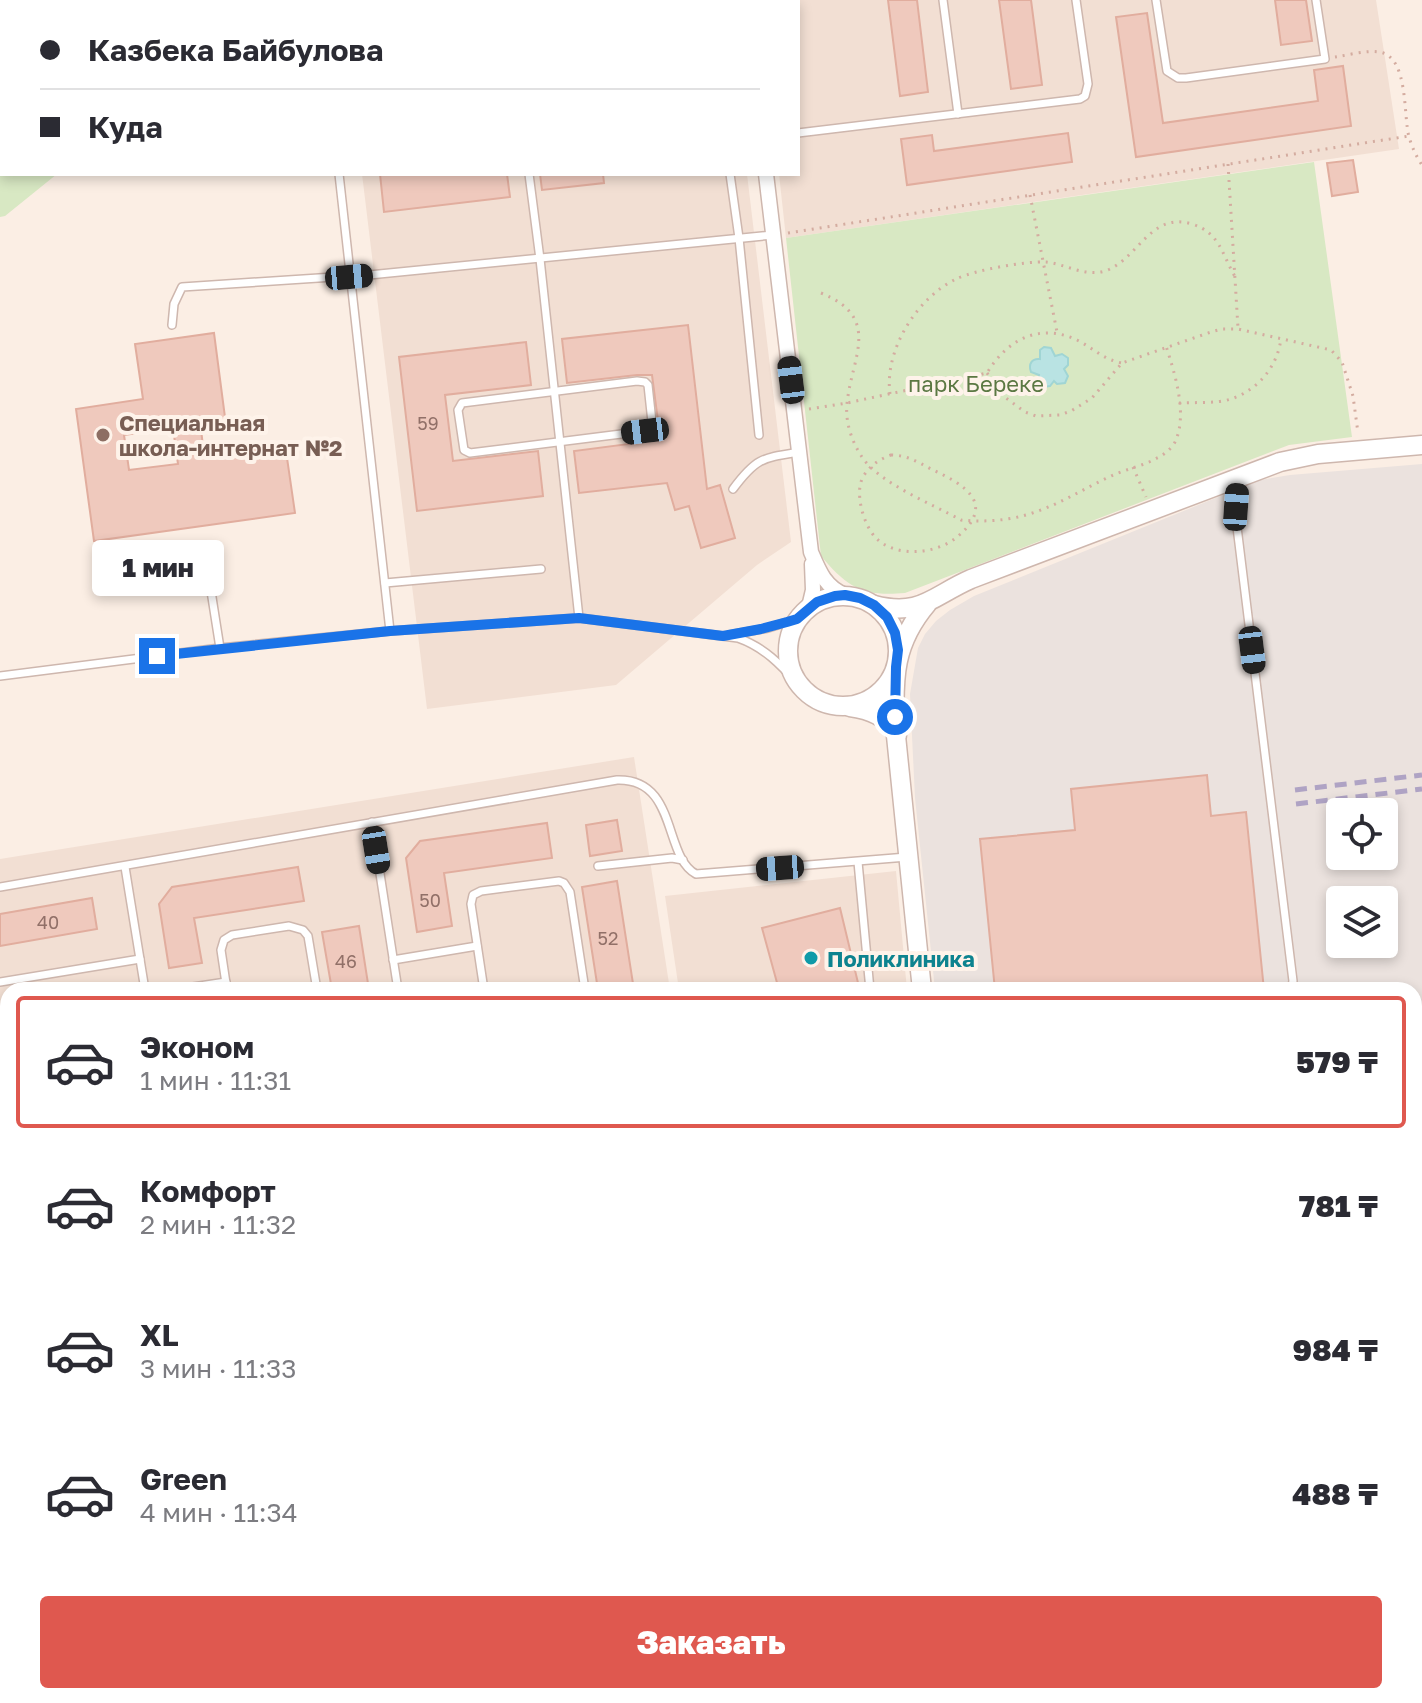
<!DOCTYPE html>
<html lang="ru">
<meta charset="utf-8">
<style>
:root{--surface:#fff;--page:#f2f2f3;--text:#2b2b33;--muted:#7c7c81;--line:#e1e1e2;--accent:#df584f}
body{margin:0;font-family:"Golos Text",sans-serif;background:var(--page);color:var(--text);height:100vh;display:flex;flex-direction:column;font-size:30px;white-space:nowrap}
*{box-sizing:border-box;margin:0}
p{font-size:26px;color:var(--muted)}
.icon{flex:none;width:44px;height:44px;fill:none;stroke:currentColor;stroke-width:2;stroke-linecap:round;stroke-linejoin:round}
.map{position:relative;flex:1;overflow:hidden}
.sheet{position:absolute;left:0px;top:982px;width:1422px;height:722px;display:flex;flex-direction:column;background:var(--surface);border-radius:24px 24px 0 0;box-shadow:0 4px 12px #0003}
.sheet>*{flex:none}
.hud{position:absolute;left:0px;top:0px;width:800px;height:176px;box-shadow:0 4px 12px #0003;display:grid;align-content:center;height:176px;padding:0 40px;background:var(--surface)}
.controls{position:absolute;left:1326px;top:798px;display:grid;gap:16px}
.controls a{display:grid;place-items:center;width:72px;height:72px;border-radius:8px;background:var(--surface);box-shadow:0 4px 12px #0003;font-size:40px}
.end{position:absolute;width:36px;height:36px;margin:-18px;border:10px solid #1a73e8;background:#fff;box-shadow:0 0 0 4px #fff}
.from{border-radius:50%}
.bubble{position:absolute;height:56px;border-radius:8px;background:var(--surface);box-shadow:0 4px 12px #0003;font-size:26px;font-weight:800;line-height:56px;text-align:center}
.car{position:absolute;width:24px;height:48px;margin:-24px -12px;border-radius:10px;box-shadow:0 0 6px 2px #0007;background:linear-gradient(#222 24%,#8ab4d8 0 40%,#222 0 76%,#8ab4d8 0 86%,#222 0)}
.hud b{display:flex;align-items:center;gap:28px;height:76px;font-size:30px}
.hud b+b{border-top:2px solid var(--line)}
.hud i{width:20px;height:20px;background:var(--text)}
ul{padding:14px 0 0;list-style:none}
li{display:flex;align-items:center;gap:24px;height:132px;margin:0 16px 12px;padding:0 24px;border:4px solid transparent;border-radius:8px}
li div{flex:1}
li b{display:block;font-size:30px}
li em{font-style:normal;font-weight:800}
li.current{border-color:var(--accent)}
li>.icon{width:72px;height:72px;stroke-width:1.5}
.button{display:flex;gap:16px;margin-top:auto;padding:16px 40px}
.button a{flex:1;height:92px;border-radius:8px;background:var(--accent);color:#fff;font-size:32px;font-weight:800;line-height:92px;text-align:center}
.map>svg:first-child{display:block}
.residential{fill:#f2dfd3}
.industrial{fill:#ebe2de;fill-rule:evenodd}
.education{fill:#ebe1f7}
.green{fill:#d8e8c3}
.water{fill:#b9e3e3;stroke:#a0d5d4;stroke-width:2}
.building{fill:#efc9bd;stroke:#e1ad9e;stroke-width:2;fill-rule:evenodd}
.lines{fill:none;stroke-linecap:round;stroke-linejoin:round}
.service-casing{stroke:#ceb7ae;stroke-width:10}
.minor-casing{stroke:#ceb7ae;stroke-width:17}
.tertiary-casing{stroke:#ceb7ae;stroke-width:21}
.path{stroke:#d4aca0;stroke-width:3;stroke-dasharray:2 6;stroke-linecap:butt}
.service{stroke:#fff;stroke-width:7}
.minor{stroke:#fff;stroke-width:14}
.tertiary{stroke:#fff;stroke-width:18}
.rail{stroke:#afa3c4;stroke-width:5;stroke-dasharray:12 8;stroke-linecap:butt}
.route{stroke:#1a73e8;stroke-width:10}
.education-dot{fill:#8d6e63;stroke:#fef3ea;stroke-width:3}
.culture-dot{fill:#0f9aa8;stroke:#fef3ea;stroke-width:3}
.labels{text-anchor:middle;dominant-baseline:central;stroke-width:8;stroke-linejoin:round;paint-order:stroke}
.number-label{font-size:18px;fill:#917068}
.park-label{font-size:22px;fill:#5b7843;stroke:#fef3ea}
.education-label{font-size:22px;font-weight:bold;fill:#785e54;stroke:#fef3ea;text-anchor:start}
.culture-label{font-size:22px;font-weight:bold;fill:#0d838f;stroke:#fef3ea;text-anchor:start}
</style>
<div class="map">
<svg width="1422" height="1703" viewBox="0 0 1422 1703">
<rect width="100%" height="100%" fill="#fbeee4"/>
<!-- residential -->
<g class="residential">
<polygon points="340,0 726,0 726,2 341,2"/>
<polygon points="760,0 1376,0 1399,149 786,238 779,174 798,174 798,2 761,2"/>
<polygon points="362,174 747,174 791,542 757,565 616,685 427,709"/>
<polygon points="634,757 670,990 8,990 8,1299 0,1300 0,859"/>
<polygon points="896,871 907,990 679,990 665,896"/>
<polygon points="731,1696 980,1696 981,1703 686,1703"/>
</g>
<!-- industrial -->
<path class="industrial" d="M1422,464V1703H1007V1696H1414V990H935L915,798L910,694L918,648L925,634L936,621L950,610L974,596L1260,480L1290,475ZM1340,812H1384V856H1340ZM1340,900H1384V944H1340Z"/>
<!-- education -->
<polygon class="education" points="8,1327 8,1696 526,1696 483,1703 0,1703 0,1328"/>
<!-- green -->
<g class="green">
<polygon points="0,0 184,0 184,2 2,2 2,174 57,174 5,216 0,217"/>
<path d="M1314,162L1352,437L1289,445L905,593C863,597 847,587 821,556L786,238Z"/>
</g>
<!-- water -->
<path class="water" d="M1044,347L1051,348L1055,356L1062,354L1068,358V365L1064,369L1068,376L1065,383L1057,384L1054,381L1050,386L1043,387L1038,380L1039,375L1031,372C1028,364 1032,358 1040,359V350Z"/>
<!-- building -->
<g class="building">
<polygon points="888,0 917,0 928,92 900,96"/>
<polygon points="999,0 1031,0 1042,85 1011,89"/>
<polygon points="1275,0 1306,0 1312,41 1281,45"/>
<polygon points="1147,13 1163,123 1318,101 1314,70 1343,66 1351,126 1136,157 1116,17"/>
<polygon points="1068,133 1072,162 907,185 901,139 932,135 934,151"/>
<polygon points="1353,160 1358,192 1332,196 1327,163"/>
<polygon points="380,174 507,174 510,197 384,212"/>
<polygon points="540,174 603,174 604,183 542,190"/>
<polygon points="688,325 707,489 720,485 735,538 701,548 689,506 675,510 667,483 579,493 574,451 660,440 658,421 652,375 637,375 567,383 562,339"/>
<path d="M214,333L226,425L201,429L204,455L285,444L295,513L94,541L76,409L143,399L135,344ZM173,428L178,464L129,470L124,435Z"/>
<polygon points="526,342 531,385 445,395 453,461 538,451 543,496 417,511 399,357"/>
<polygon points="1207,775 1211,816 1246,812 1264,990 995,990 980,839 1075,830 1071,789"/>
<polygon points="617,820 622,851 590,856 586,825"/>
<polygon points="547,823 552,858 444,873 452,926 417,932 406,858 420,841"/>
<polygon points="298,867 304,901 194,918 202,963 169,968 159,904 172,887"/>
<polygon points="617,881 634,990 598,990 582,887"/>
<polygon points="92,898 97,929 0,946 0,914"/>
<polygon points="840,908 859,987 847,990 779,990 762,928"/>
<polygon points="359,926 369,990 332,990 322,932"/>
</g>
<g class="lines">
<defs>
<g id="service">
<polyline points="320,0 321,2"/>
<polyline points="508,0 508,2"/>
<polyline points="706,0 706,2"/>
<polyline points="943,0 958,114"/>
<polyline points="1156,0 1167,71 1178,78 1186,78 1325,59 1316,0"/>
<polyline points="798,133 1080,99 1085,96 1088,84 1076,0"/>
<polyline points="339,174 390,631"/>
<polyline points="529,174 540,259 579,618"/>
<polyline points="730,174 739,238 759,435"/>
<polyline points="349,277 773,235"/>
<polyline points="172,325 174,304 182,287 349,276"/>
<polygon points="637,381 645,382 648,385 652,422 650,428 645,431 470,453 464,450 458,410 462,403"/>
<polyline points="1237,480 1236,519 1293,981 1291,990"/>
<path d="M733,489C756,458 762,458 799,452"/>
<polyline points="205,553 220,648"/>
<polyline points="385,583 541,569"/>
<polyline points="729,635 768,628 797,619"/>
<path d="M0,676L220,648L390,631L579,618L738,638C764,647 781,665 799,685"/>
<polyline points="372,822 398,990"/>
<polyline points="858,862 870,990"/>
<polyline points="598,866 672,858 683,860"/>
<polyline points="125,867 145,990"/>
<path d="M0,887L617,780C678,778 663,857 696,874L907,857"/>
<polyline points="393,960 477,946"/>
<polyline points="0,982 140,959"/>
<polyline points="173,990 226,982"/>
<polyline points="227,990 221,950 224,940 232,935 289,926 303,930 308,936 317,990"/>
<polyline points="484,990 471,904 473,895 481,891 559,881 564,883 570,892 585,990"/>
<polyline points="0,1098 8,1097"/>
<polyline points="0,1417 8,1410"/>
<polyline points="1414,1651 1422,1650"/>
<polyline points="359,1696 360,1703"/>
<polyline points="781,1696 782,1703"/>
<polyline points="859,1696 859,1703"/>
<polyline points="1371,1696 1372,1703"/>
</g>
<g id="minor">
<polyline points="745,0 746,2"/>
<path d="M766,174L811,552C819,571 825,587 845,595"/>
<polyline points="809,607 813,590 812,564"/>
<polyline points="0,1313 8,1312"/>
</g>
<g id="tertiary">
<circle cx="843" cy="651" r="55"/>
<path d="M874,605C921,617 932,596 971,579L1280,462L1318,454L1422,445"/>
<path d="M850,707C871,710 886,716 897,735"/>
<path d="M922,990L895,726C893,677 894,643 927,604"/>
<polyline points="991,1696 992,1703"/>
<polyline points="570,1703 611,1696"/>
</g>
</defs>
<!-- service casing -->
<use href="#service" class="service-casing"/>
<!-- minor casing -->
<use href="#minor" class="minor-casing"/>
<!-- tertiary casing -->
<use href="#tertiary" class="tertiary-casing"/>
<!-- path -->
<g class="path">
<path d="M1335,57C1349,55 1366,50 1379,52C1409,56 1403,115 1409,137C1412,147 1416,156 1422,165"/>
<polyline points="1228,164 1238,328"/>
<polyline points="1030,195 1057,332"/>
<polyline points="788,233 1409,136"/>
<path d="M821,293C883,318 851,358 847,404C845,422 852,442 862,457C879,483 932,504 961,520C980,522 1003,521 1022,516C1054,508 1081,490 1111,476C1126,469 1143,466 1157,458C1164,455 1171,449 1175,442C1188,415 1175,374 1166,346"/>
<polyline points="987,373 1006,398 1025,412 1036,416 1060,415 1071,411 1092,398 1122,363 1211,332 1222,329 1238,329 1331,350 1342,362 1353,396 1358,433"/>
<path d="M890,394C884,350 917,298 956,279C975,270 1025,261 1046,262C1065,264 1085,277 1105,271C1138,260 1150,211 1192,224C1221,233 1222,256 1236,278"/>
<path d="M1179,403C1195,402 1215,404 1231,399C1258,390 1278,366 1281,338"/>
<path d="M809,409L847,403L987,373C1007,340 1039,322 1077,340C1093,348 1104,360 1122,363"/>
<path d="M891,455C907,455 918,462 931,469C963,484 998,503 957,537C937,554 897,558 877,539C864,527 854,493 863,477C870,465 880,459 891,455Z"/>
<polyline points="1133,467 1146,497"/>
</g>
<!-- service -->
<use href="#service" class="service"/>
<!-- minor -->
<use href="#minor" class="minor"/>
<!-- tertiary -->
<use href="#tertiary" class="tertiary"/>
<!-- rail -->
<g class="rail">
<polyline points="1295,790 1422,775"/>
<polyline points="1296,804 1422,789"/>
</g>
</g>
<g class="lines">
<!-- route -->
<polyline class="route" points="157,656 390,631 579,618 723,636 761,629 787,622 797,619 817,602 835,596 845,595 860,598 874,605 887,617 895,633 898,650 896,667 895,717"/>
</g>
<!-- markers -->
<circle class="education-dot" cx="103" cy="435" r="8"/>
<circle class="culture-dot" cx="811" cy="958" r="8"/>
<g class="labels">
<!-- number labels -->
<g class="number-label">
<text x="428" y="423">59</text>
<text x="430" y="900">50</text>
<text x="48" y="922">40</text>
<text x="608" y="938">52</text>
<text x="346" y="961">46</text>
</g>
<!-- park labels -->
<g class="park-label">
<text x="976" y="383">парк Береке</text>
</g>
<!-- education labels -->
<g class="education-label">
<text x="119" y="422">Специальная<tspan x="119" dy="25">школа-интернат №2</tspan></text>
</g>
<!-- culture labels -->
<g class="culture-label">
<text x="827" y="958">Поликлиника</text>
</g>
</g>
</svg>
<div class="controls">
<a><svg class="icon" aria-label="locate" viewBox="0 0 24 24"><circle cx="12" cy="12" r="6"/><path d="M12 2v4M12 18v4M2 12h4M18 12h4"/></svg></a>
<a><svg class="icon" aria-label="layers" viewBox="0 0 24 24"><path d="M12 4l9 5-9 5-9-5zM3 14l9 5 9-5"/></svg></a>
</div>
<i class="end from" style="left:895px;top:717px"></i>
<i class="end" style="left:157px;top:656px"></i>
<div class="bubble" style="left:92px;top:540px;width:132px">1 мин</div>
<i class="car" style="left:349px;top:277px;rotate:85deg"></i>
<i class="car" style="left:791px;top:380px;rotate:353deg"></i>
<i class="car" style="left:645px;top:431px;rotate:263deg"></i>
<i class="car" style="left:1236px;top:507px;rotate:4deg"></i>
<i class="car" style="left:1252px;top:650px;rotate:173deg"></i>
<i class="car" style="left:376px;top:850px;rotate:171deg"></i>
<i class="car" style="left:780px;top:868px;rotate:266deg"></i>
<div class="hud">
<b><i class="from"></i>Казбека Байбулова</b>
<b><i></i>Куда</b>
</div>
<section class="sheet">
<ul>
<li class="current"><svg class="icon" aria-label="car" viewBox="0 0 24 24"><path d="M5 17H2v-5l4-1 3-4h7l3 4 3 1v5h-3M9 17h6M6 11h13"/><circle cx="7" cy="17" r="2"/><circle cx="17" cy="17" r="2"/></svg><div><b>Эконом</b><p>1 мин · 11:31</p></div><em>579 ₸</em></li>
<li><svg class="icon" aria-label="car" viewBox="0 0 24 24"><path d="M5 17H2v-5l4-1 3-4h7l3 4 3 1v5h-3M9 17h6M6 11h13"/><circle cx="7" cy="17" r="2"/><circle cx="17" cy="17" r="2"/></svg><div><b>Комфорт</b><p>2 мин · 11:32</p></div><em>781 ₸</em></li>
<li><svg class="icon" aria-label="car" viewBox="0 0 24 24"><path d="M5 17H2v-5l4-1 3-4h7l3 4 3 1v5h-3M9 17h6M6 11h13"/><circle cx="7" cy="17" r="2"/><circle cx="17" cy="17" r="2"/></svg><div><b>XL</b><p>3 мин · 11:33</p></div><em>984 ₸</em></li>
<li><svg class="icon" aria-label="car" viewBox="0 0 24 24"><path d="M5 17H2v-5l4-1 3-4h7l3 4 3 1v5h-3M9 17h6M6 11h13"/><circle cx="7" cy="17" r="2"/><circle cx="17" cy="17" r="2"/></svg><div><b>Green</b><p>4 мин · 11:34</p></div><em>488 ₸</em></li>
</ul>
<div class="button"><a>Заказать</a></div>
</section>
</div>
